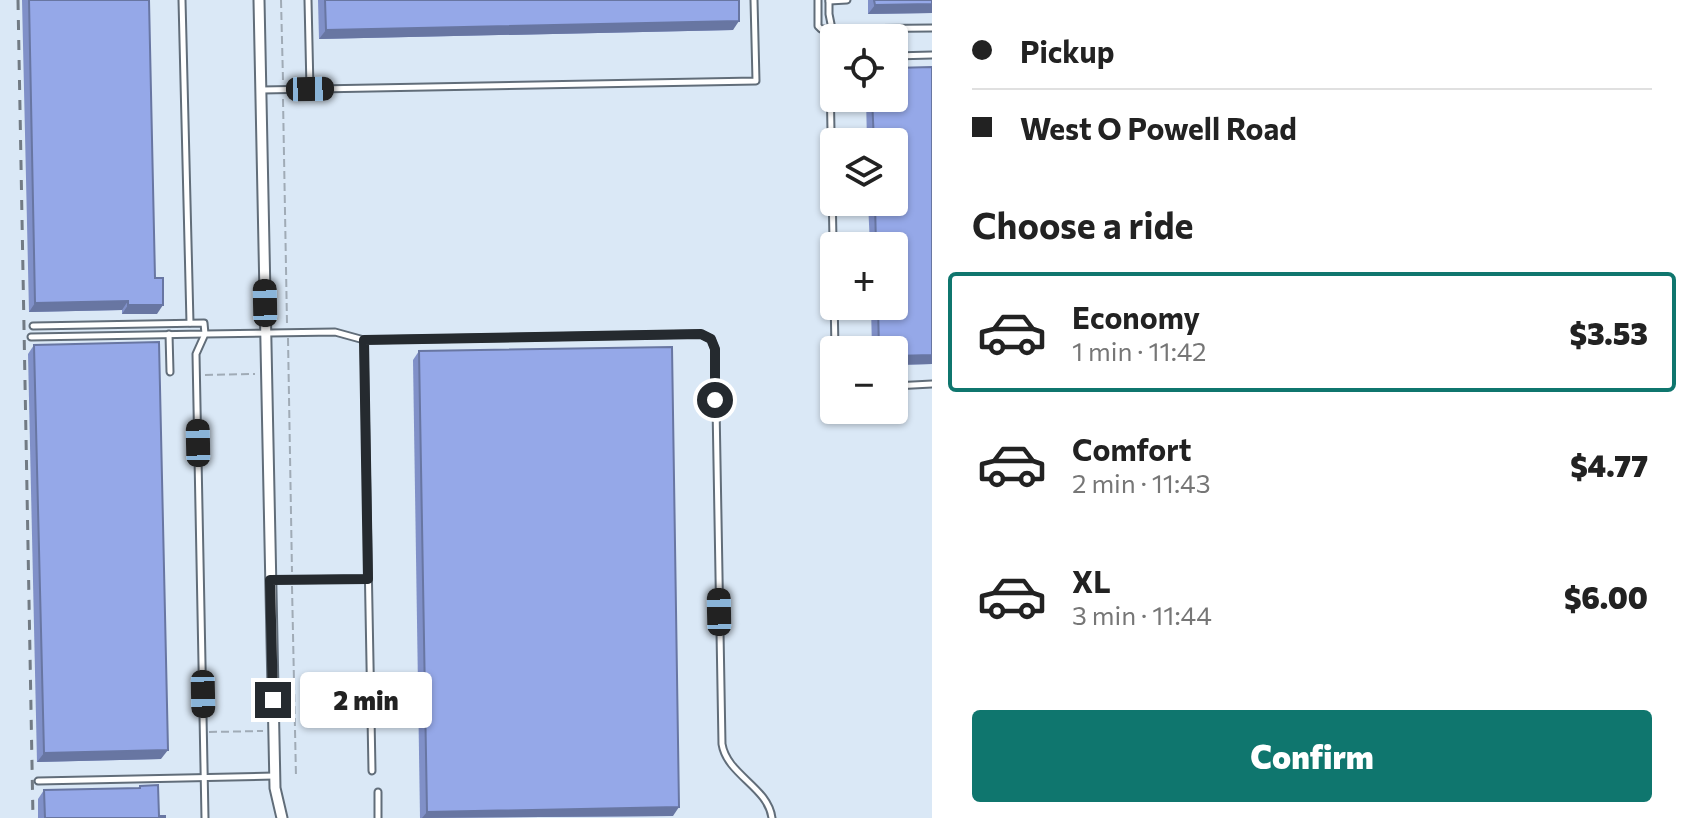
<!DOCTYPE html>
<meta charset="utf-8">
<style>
:root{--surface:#fff;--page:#f6f6f6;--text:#222;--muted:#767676;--line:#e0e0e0;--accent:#0f766e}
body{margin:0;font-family:Commissioner,sans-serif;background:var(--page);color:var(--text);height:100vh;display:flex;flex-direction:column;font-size:30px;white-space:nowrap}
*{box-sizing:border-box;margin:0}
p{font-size:26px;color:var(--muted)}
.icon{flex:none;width:44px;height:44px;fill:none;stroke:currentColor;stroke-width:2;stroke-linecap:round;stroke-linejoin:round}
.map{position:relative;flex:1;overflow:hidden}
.panel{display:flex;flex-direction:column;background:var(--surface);width:760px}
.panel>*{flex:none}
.guide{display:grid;align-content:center;height:176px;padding:0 40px;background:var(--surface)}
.controls{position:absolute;left:820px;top:24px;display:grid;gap:16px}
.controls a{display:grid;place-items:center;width:88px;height:88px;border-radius:8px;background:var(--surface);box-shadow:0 2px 6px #0004;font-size:40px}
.end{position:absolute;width:36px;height:36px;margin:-18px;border:10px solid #252a2f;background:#fff;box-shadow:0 0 0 4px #fff}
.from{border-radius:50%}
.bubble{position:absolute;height:56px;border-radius:8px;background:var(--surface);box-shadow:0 2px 6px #0004;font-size:26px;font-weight:800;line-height:56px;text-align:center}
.car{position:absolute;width:24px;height:48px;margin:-24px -12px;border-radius:10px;box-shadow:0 0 6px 2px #0007;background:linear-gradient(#222 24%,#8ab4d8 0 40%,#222 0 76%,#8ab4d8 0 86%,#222 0)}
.guide b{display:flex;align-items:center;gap:28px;height:76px;font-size:30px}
.guide b+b{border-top:2px solid var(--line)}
.guide i{width:20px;height:20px;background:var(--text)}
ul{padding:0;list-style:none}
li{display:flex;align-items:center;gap:24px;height:120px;margin:0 16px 12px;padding:0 24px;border:4px solid transparent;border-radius:8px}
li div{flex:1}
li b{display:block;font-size:30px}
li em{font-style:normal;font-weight:800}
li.on{border-color:var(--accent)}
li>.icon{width:72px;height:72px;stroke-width:1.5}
h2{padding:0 40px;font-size:36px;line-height:96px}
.primary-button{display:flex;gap:16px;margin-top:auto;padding:16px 40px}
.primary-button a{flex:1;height:92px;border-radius:8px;background:var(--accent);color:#fff;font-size:32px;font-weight:800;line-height:92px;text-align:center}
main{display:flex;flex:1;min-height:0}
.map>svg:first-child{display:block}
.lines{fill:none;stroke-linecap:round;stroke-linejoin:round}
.lane-casing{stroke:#616d79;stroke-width:9}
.street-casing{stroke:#616d79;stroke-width:13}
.path{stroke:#a0abb6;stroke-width:2;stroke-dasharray:8 4;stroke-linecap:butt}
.lane{stroke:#fff;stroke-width:5}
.street{stroke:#fff;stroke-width:9}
.rail{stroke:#727b84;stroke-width:3;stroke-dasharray:10 10;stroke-linecap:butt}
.wall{fill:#8090c8}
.shaded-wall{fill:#6876a2}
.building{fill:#95a8e8;stroke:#6876a2;stroke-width:2}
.route{stroke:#252a2f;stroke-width:10}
</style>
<main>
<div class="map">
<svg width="932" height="818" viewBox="0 0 932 818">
<rect width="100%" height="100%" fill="#dae8f6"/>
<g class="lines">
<defs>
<g id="lane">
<polyline points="182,0 190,323"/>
<polyline points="308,0 310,89"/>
<polyline points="818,0 818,26 821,29 832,29 833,62"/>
<polyline points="829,0 829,14 832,29 932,28"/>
<polyline points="829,1 847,0"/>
<polyline points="894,56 932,55"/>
<polyline points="834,62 830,77 835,350"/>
<polyline points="262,90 756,81 754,0"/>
<polyline points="169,334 170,372"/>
<polyline points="31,337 205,334 204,323 33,326"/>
<polyline points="894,386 932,384"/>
<polyline points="271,580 368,579"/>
<path d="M372,771L364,340L701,334L711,339L715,349L722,744C727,775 768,787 772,818"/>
<polyline points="38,781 274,776"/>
<polyline points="378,792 378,818"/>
<polyline points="205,818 196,354 205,334 335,332 364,340"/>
</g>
<polyline id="street" points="259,0 275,788 282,818"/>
</defs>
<!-- lane casing -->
<use href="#lane" class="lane-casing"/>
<!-- street casing -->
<use href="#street" class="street-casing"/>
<!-- path -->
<g class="path">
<polyline points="281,0 283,80"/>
<polyline points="283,99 287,324"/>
<polyline points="288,338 292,572"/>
<polyline points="205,375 255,374"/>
<polyline points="292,586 296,777"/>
<polyline points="209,732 263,731"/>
</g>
<!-- lane -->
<use href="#lane" class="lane"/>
<!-- street -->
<use href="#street" class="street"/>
<!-- rail -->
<polyline class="rail" points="18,0 33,818"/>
</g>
<!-- wall -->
<g class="wall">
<polygon points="22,0 149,0 155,278 157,314 122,314 122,310 29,312"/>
<polygon points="318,0 739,0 733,30 319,39"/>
<polygon points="868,0 932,0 932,13 868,14"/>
<polygon points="932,67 932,364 894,365 894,350 872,350 871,306 894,306 894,246 870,246 868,202 894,202 894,142 867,142 866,98 894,98 894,68"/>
<polygon points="34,345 161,759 37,762 28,354"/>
<polygon points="419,351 673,816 420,818 413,360"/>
<polygon points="140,786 159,816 165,818 38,818 38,799 44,790 138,788"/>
</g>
<!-- shaded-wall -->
<g class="shaded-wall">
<polygon points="932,4 932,13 868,14 875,5"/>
<polygon points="739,21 733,30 319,39 326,30"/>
<polygon points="128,301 122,310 29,312 35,303"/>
<polygon points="128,305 163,305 157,314 122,314"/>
<polygon points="932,355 932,364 894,365 894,356"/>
<polygon points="168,750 161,759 37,762 44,753"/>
<polygon points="679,807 673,816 422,818 427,812"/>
</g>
<!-- building -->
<g class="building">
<polygon points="29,0 149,0 155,278 163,278 163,305 128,305 128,301 35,303"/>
<polygon points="325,0 739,0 739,21 326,30"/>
<polygon points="874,0 932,0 932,4 875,5"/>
<polygon points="932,67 932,355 894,356 894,350 879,350 878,306 894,306 894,246 876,246 875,202 894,202 894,142 874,142 872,98 894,98 894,68"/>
<polygon points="159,342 168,750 44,753 34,345"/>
<polygon points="672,347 679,807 427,812 419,351"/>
<polygon points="158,785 159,816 165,816 165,818 45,818 44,790 140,788 140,786"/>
</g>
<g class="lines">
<!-- route -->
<polyline class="route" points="273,700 270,580 368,579 364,340 701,334 711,339 715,349 715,400"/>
</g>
</svg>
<div class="controls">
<a><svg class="icon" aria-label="locate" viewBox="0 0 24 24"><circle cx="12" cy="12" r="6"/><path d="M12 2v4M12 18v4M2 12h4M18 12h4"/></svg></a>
<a><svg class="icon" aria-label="layers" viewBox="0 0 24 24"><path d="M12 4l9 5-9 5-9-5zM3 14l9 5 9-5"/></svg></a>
<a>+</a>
<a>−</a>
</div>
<i class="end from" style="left:715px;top:400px"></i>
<i class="end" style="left:273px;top:700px"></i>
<div class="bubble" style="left:300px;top:672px;width:132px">2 min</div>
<i class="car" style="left:310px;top:89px;rotate:89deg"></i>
<i class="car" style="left:265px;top:303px;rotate:359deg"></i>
<i class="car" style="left:198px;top:443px;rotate:359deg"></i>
<i class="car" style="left:719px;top:612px;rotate:359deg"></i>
<i class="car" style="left:203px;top:694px;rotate:179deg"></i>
</div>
<section class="panel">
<div class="guide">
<b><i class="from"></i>Pickup</b>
<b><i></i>West O Powell Road</b>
</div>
<h2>Choose a ride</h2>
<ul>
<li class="on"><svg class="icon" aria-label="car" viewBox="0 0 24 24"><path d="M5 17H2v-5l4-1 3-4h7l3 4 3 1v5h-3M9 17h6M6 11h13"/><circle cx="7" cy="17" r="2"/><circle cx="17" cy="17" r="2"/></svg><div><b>Economy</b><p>1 min · 11:42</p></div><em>$3.53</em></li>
<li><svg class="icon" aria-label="car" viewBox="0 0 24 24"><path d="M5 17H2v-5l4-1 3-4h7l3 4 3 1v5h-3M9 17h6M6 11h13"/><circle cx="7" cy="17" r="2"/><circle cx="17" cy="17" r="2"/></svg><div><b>Comfort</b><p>2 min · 11:43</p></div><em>$4.77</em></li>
<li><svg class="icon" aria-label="car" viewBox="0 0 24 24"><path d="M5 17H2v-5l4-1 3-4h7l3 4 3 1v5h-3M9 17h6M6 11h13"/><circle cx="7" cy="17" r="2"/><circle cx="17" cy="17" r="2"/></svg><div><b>XL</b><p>3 min · 11:44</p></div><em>$6.00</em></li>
</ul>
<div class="primary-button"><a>Confirm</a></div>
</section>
</main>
